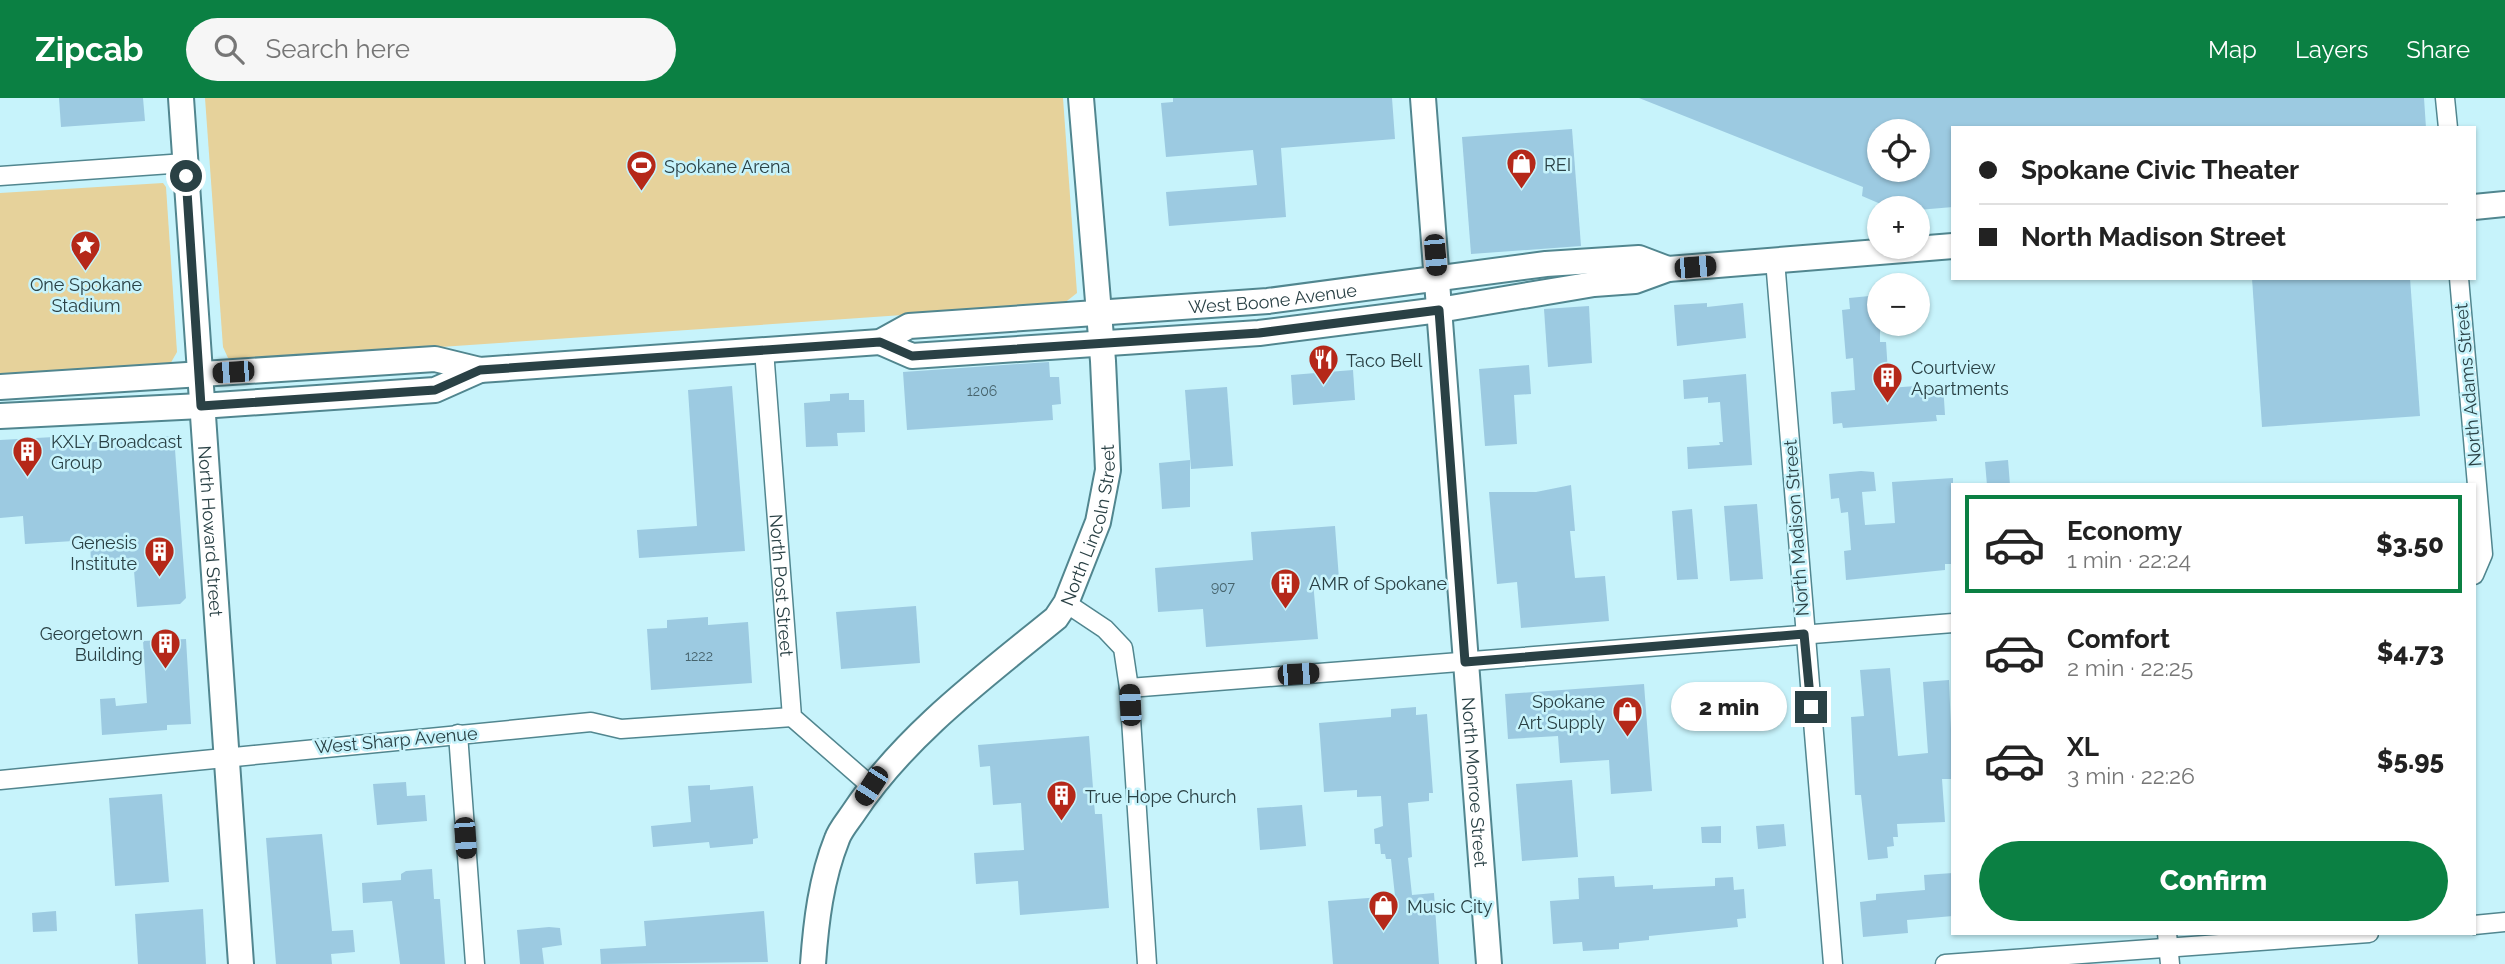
<!DOCTYPE html>
<meta charset="utf-8">
<style>
:root{--surface:#fff;--page:#f6f6f6;--text:#222;--muted:#767676;--line:#e0e0e0;--accent:#0b8043}
body{margin:0;font-family:Raleway,sans-serif;background:var(--page);color:var(--text);height:100vh;display:flex;flex-direction:column;font-size:26px;white-space:nowrap}
*{box-sizing:border-box;margin:0}
p{font-size:23px;color:var(--muted)}
.icon{flex:none;width:38px;height:38px;fill:none;stroke:currentColor;stroke-width:2;stroke-linecap:round;stroke-linejoin:round}
.map{position:relative;flex:1;overflow:hidden}
.sheet{position:absolute;left:1951px;top:385px;width:525px;height:452px;display:flex;flex-direction:column;background:var(--surface);border-radius:0px;box-shadow:0 2px 5px #0004}
.sheet>*{flex:none}
.top-card{position:absolute;left:1951px;top:28px;width:525px;height:154px;border-radius:0px;box-shadow:0 2px 5px #0004;display:grid;align-content:center;height:154px;padding:0 28px;background:var(--surface)}
.fabs{position:absolute;left:1867px;top:21px;display:grid;gap:14px}
.fabs a{display:grid;place-items:center;width:63px;height:63px;border-radius:50%;background:var(--surface);box-shadow:0 2px 5px #0004;font-size:35px}
.end{position:absolute;width:32px;height:32px;margin:-16px;border:9px solid #2a4145;background:#fff;box-shadow:0 0 0 4px #fff}
.from{border-radius:50%}
.bubble{position:absolute;height:49px;border-radius:24px;background:var(--surface);box-shadow:0 2px 5px #0004;font-size:23px;font-weight:800;line-height:49px;text-align:center}
.car{position:absolute;width:21px;height:42px;margin:-21px -10px;border-radius:9px;box-shadow:0 0 5px 2px #0007;background:linear-gradient(#222 24%,#8ab4d8 0 40%,#222 0 76%,#8ab4d8 0 86%,#222 0)}
.top-card b{display:flex;align-items:center;gap:24px;height:66px;font-size:26px}
.top-card b+b{border-top:2px solid var(--line)}
.top-card i{width:18px;height:18px;background:var(--text)}
ul{padding:12px 0 0;list-style:none}
li{display:flex;align-items:center;gap:21px;height:98px;margin:0 14px 10px;padding:0 14px;border:4px solid transparent;border-radius:0px}
li div{flex:1}
li b{display:block;font-size:26px}
li em{font-style:normal;font-weight:800}
li.current{border-color:var(--accent)}
li>.icon{width:63px;height:63px;stroke-width:1.5}
.cta{display:flex;gap:14px;margin-top:auto;padding:14px 28px}
.cta a{flex:1;height:80px;border-radius:42px;background:var(--accent);color:#fff;font-size:28px;font-weight:800;line-height:80px;text-align:center}
header{display:flex;align-items:center;gap:42px;box-sizing:border-box;height:98px;padding:0 35px;background:var(--accent);color:#fff}
header strong{font-size:33px}
nav{display:flex;gap:38px;margin-inline-start:auto;font-size:24px}
.search{width:490px;height:63px;background:var(--page);display:flex;align-items:center;gap:18px;box-sizing:border-box;padding:0 24px;border-radius:38px;color:var(--muted);font-size:26px}
.map>svg:first-child{display:block}
.green{fill:#e6d29b}
.building{fill:#9ccae1;fill-rule:evenodd}
.lines{fill:none;stroke-linecap:round;stroke-linejoin:round}
.street-casing{stroke:#51868f;stroke-width:21}
.secondary-casing{stroke:#51868f;stroke-width:28}
.street{stroke:#fff;stroke-width:18}
.secondary{stroke:#fff;stroke-width:24}
.route{stroke:#2a4145;stroke-width:9}
.labels{text-anchor:middle;dominant-baseline:central;stroke-width:5;stroke-linejoin:round;paint-order:stroke}
.number-label{font-size:14px;fill:#46636c}
.poi-label{font-size:18px;fill:#2a4145;stroke:#c7f3fb;text-anchor:start}
.street-label{font-size:18px;fill:#2a4145;stroke:#c7f3fb}
</style>
<header>
<strong>Zipcab</strong>
<div class="search"><svg class="icon" aria-label="search" viewBox="0 0 24 24"><circle cx="10" cy="10" r="6"/><path d="M15 15l6 6"/></svg>Search here</div>
<nav><a>Map</a><a>Layers</a><a>Share</a></nav>
</header>
<div class="map">
<svg width="2505" height="866" viewBox="0 0 2505 866">
<rect width="100%" height="100%" fill="#c7f3fb"/>
<!-- green -->
<g class="green">
<polygon points="205,0 1063,0 1077,195 1063,206 237,263 228,260 223,249"/>
<polygon points="163,85 166,89 177,254 169,268 0,281 0,95"/>
</g>
<!-- building -->
<g class="building">
<polygon points="59,0 143,0 145,23 61,29"/>
<polygon points="1173,0 1392,0 1395,41 1281,50 1286,119 1169,128 1166,94 1257,87 1253,52 1166,59 1161,5 1173,4"/>
<path d="M1639,0H2424L2426,30H1953V109L1918,112L1890,110L1862,98L1863,89ZM1880,33H1918V72H1880Z"/>
<polygon points="1572,31 1581,148 1471,156 1462,39"/>
<polygon points="2252,180 2410,180 2420,318 2262,329"/>
<polygon points="1880,197 1880,244 1886,244 1889,290 1943,286 1945,317 1936,317 1937,323 1843,330 1842,325 1833,326 1831,294 1855,292 1853,260 1846,261 1842,212 1850,211 1849,200"/>
<polygon points="1707,205 1707,209 1743,205 1746,240 1677,248 1674,207"/>
<polygon points="1589,208 1592,265 1548,269 1544,211"/>
<polygon points="1049,264 1050,279 1059,279 1061,306 1052,307 1053,322 907,332 903,274"/>
<polygon points="1529,267 1531,296 1514,297 1517,346 1485,348 1479,271"/>
<polygon points="1353,272 1355,302 1293,307 1291,277"/>
<polygon points="1746,276 1752,367 1688,371 1687,349 1720,347 1719,344 1723,344 1720,304 1708,305 1708,299 1684,301 1683,282"/>
<polygon points="732,288 745,453 639,460 637,432 697,428 688,292"/>
<polygon points="1227,289 1233,368 1191,371 1185,292"/>
<polygon points="849,295 849,302 864,302 865,334 837,335 838,348 806,349 804,305 830,303 830,296"/>
<polygon points="174,338 186,500 180,506 137,509 133,461 91,465 90,442 25,446 23,418 0,420 0,342 54,339 55,347"/>
<polygon points="1190,362 1190,409 1162,411 1159,365"/>
<polygon points="2008,362 2010,387 1987,387 1985,364"/>
<polygon points="1861,373 1874,374 1876,393 1862,394 1865,427 1895,425 1892,384 1953,380 1953,466 1945,466 1945,472 1846,482 1844,453 1851,452 1848,414 1841,415 1839,400 1831,401 1829,376"/>
<polygon points="1571,387 1575,433 1570,433 1575,480 1605,478 1609,523 1521,530 1517,484 1497,486 1489,394 1536,394"/>
<polygon points="1757,406 1763,481 1730,483 1724,408"/>
<polygon points="1692,411 1698,481 1677,482 1672,413"/>
<polygon points="1335,428 1339,481 1313,483 1318,541 1206,549 1203,511 1158,514 1155,470 1253,462 1251,434"/>
<polygon points="916,508 920,565 841,571 836,514"/>
<polygon points="708,519 708,527 748,524 752,585 651,592 647,531 667,530 667,522"/>
<polygon points="186,541 191,626 167,627 167,632 102,637 100,601 115,600 116,608 147,605 143,543"/>
<polygon points="1890,570 1898,658 1928,655 1923,584 1949,582 1953,681 1942,681 1945,724 1897,726 1898,739 1893,739 1894,748 1887,749 1888,760 1868,762 1861,697 1855,697 1851,619 1864,618 1860,572"/>
<polygon points="1644,586 1652,693 1611,696 1609,662 1560,665 1558,638 1508,641 1505,596"/>
<polygon points="1416,609 1416,617 1427,616 1433,695 1429,695 1429,703 1408,705 1412,759 1408,760 1412,797 1434,795 1439,866 1333,866 1328,803 1395,798 1391,761 1386,761 1385,756 1381,756 1380,746 1375,746 1374,731 1383,728 1381,698 1357,699 1357,692 1324,694 1319,625 1391,619 1391,611"/>
<polygon points="1089,638 1095,716 1102,716 1109,810 1020,817 1018,783 976,786 974,755 1024,752 1021,705 993,707 990,668 980,669 978,647"/>
<polygon points="1572,682 1578,759 1522,763 1516,686"/>
<polygon points="406,684 407,698 425,697 427,723 377,727 373,686"/>
<polygon points="710,687 710,692 753,688 758,740 753,741 753,746 710,750 709,744 653,749 651,728 691,724 688,688"/>
<polygon points="162,696 169,784 115,788 109,700"/>
<polygon points="1302,707 1306,748 1260,752 1257,710"/>
<polygon points="1784,726 1786,748 1758,751 1756,728"/>
<polygon points="1721,728 1721,745 1702,745 1701,729"/>
<polygon points="322,736 332,833 353,832 355,854 331,856 332,866 276,866 266,740"/>
<polygon points="432,771 434,801 440,801 445,866 400,866 392,803 363,805 362,785 401,782 401,776 406,773"/>
<polygon points="1953,775 1953,818 1907,822 1908,835 1863,839 1860,804 1876,802 1876,796 1925,792 1924,777"/>
<polygon points="1614,778 1615,789 1653,787 1653,791 1715,788 1715,780 1733,779 1734,792 1744,791 1746,820 1737,821 1738,829 1649,838 1649,842 1619,845 1619,851 1583,853 1582,844 1553,846 1550,803 1579,801 1578,780"/>
<polygon points="203,811 206,866 138,866 135,816"/>
<polygon points="56,813 57,833 33,834 32,815"/>
<polygon points="764,813 768,864 601,866 600,851 646,848 644,823"/>
<polygon points="549,829 560,830 562,847 542,850 544,866 520,866 517,832"/>
</g>
<g class="lines">
<defs>
<g id="street">
<polyline points="2445,0 2448,30"/>
<polyline points="0,78 185,65"/>
<polyline points="1775,162 1833,866"/>
<polyline points="2459,180 2483,456 2474,477"/>
<path id="s1" d="M764,252L792,619L871,688"/>
<polyline points="1066,505 1105,531 1123,550 1129,590 1147,866"/>
<polyline points="1129,590 1953,525"/>
<polyline points="458,636 475,866"/>
<polyline points="0,682 591,624 621,631 792,619"/>
<polyline points="2474,827 2505,824"/>
<polyline points="2167,835 2170,866"/>
<polyline points="1945,866 2369,835"/>
</g>
<g id="secondary">
<path id="s2" d="M181,0L241,866"/>
<path id="s3" d="M1423,0L1489,866"/>
<polyline points="2474,109 2505,106"/>
<polyline points="880,244 912,258 1259,235 1439,212 1594,186 1635,183 1668,171 1953,148"/>
<path id="s4" d="M0,289L435,261L480,272L880,244L909,228L1268,203L1546,166L1639,160L1668,171"/>
<polyline points="0,318 201,308 435,292 480,272"/>
<path id="s5" d="M813,866C816,824 821,781 837,741C840,732 848,723 854,714C905,637 985,578 1056,520L1066,505L1098,424L1108,372L1103,263L1081,0"/>
</g>
</defs>
<!-- street casing -->
<use href="#street" class="street-casing"/>
<!-- secondary casing -->
<use href="#secondary" class="secondary-casing"/>
<!-- street -->
<use href="#street" class="street"/>
<!-- secondary -->
<use href="#secondary" class="secondary"/>
</g>
<g class="lines">
<!-- route -->
<polyline class="route" points="186,78 201,308 435,292 480,272 880,244 912,258 1259,235 1439,212 1465,564 1804,536 1811,609"/>
</g>
<!-- icons -->
<defs>
<symbol id="shop-pin" viewBox="-11 -11 22 30"><path d="M0 17L-7.5 6A9.5 9.5 0 1 1 7.5 6Z" fill="#b52819" stroke="#c7f3fb"/><path d="M-5-2.5h2.3a2.7 3.5 0 0 1 5.4 0H5L5.5 6h-11ZM-1.5-2.5h3a1.5 2.3 0 0 0-3 0Z" fill="#fff"/></symbol>
<symbol id="stadium-pin" viewBox="-11 -11 22 30"><path d="M0 17L-7.5 6A9.5 9.5 0 1 1 7.5 6Z" fill="#b52819" stroke="#c7f3fb"/><path d="M0-5a6.5 5 0 1 0 0 10a6.5 5 0 1 0 0-10ZM-3.5-1.8h7v3.6h-7Z" fill="#fff"/></symbol>
<symbol id="sight-pin" viewBox="-11 -11 22 30"><path d="M0 17L-7.5 6A9.5 9.5 0 1 1 7.5 6Z" fill="#b52819" stroke="#c7f3fb"/><path d="M0-6L1.8-2.2L6-1.7L2.9 1.2L3.7 5.4L0 3.3L-3.7 5.4L-2.9 1.2L-6-1.7L-1.8-2.2Z" fill="#fff"/></symbol>
<symbol id="restaurant-pin" viewBox="-11 -11 22 30"><path d="M0 17L-7.5 6A9.5 9.5 0 1 1 7.5 6Z" fill="#b52819" stroke="#c7f3fb"/><path d="M-5-6h1v4h1v-4h1v4h1v-4h1v5L-1.5 .5V6h-2V.5L-5-1ZM5-6V6H3V1.5H1.5Q1.5-4 5-6Z" fill="#fff"/></symbol>
<symbol id="building-pin" viewBox="-11 -11 22 30"><path d="M0 17L-7.5 6A9.5 9.5 0 1 1 7.5 6Z" fill="#b52819" stroke="#c7f3fb"/><path d="M-4-6H4V6H1V3H-1V6H-4ZM-2.5-4.3h1.7v1.8h-1.7ZM.8-4.3h1.7v1.8H.8ZM-2.5-1h1.7V.8h-1.7ZM.8-1h1.7V.8H.8Z" fill="#fff"/></symbol>
</defs>
<g fill-rule="evenodd">
<use href="#shop-pin" x="1504" y="48" width="35" height="47"/>
<use href="#stadium-pin" x="624" y="50" width="35" height="47"/>
<use href="#sight-pin" x="68" y="130" width="35" height="47"/>
<use href="#restaurant-pin" x="1306" y="244" width="35" height="47"/>
<use href="#building-pin" x="1870" y="262" width="35" height="47"/>
<use href="#building-pin" x="10" y="336" width="35" height="47"/>
<use href="#building-pin" x="142" y="436" width="35" height="47"/>
<use href="#building-pin" x="1268" y="468" width="35" height="47"/>
<use href="#building-pin" x="148" y="528" width="35" height="47"/>
<use href="#shop-pin" x="1610" y="596" width="35" height="47"/>
<use href="#building-pin" x="1044" y="680" width="35" height="47"/>
<use href="#shop-pin" x="1366" y="790" width="35" height="47"/>
</g>
<g class="labels">
<!-- number labels -->
<g class="number-label">
<text x="982" y="293">1206</text>
<text x="1223" y="489">907</text>
<text x="699" y="558">1222</text>
</g>
<!-- poi labels -->
<g class="poi-label">
<text x="1544" y="66">REI</text>
<text x="664" y="68">Spokane Arena</text>
<text x="86" y="186" text-anchor="middle">One Spokane<tspan x="86" dy="21">Stadium</tspan></text>
<text x="1346" y="262">Taco Bell</text>
<text x="1911" y="269">Courtview<tspan x="1911" dy="21">Apartments</tspan></text>
<text x="51" y="343">KXLY Broadcast<tspan x="51" dy="21">Group</tspan></text>
<text x="137" y="444" text-anchor="end">Genesis<tspan x="137" dy="21">Institute</tspan></text>
<text x="1309" y="485">AMR of Spokane</text>
<text x="143" y="535" text-anchor="end">Georgetown<tspan x="143" dy="21">Building</tspan></text>
<text x="1605" y="603" text-anchor="end">Spokane<tspan x="1605" dy="21">Art Supply</tspan></text>
<text x="1085" y="698">True Hope Church</text>
<text x="1407" y="808">Music City</text>
</g>
<!-- street labels -->
<g class="street-label">
<text stroke="none"><textPath href="#s4" startOffset="1281">West Boone Avenue</textPath></text>
<text transform="translate(2468 287) rotate(-95)">North Adams Street</text>
<text stroke="none"><textPath href="#s5" startOffset="541">North Lincoln Street</textPath></text>
<text transform="translate(1796 430) rotate(-94)">North Madison Street</text>
<text stroke="none"><textPath href="#s2" startOffset="434">North Howard Street</textPath></text>
<text stroke="none"><textPath href="#s1" startOffset="236">North Post Street</textPath></text>
<text transform="translate(396 642) rotate(-5)">West Sharp Avenue</text>
<text stroke="none"><textPath href="#s3" startOffset="686">North Monroe Street</textPath></text>
</g>
</g>
</svg>
<div class="fabs">
<a><svg class="icon" aria-label="locate" viewBox="0 0 24 24"><circle cx="12" cy="12" r="6"/><path d="M12 2v4M12 18v4M2 12h4M18 12h4"/></svg></a>
<a>+</a>
<a>−</a>
</div>
<i class="end from" style="left:186px;top:78px"></i>
<i class="end" style="left:1811px;top:609px"></i>
<div class="bubble" style="left:1671px;top:584px;width:116px">2 min</div>
<i class="car" style="left:1435px;top:157px;rotate:175deg"></i>
<i class="car" style="left:1695px;top:169px;rotate:85deg"></i>
<i class="car" style="left:233px;top:274px;rotate:266deg"></i>
<i class="car" style="left:1298px;top:576px;rotate:86deg"></i>
<i class="car" style="left:1130px;top:607px;rotate:357deg"></i>
<i class="car" style="left:871px;top:688px;rotate:213deg"></i>
<i class="car" style="left:465px;top:740px;rotate:176deg"></i>
<div class="top-card">
<b><i class="from"></i>Spokane Civic Theater</b>
<b><i></i>North Madison Street</b>
</div>
<section class="sheet">
<ul>
<li class="current"><svg class="icon" aria-label="car" viewBox="0 0 24 24"><path d="M5 17H2v-5l4-1 3-4h7l3 4 3 1v5h-3M9 17h6M6 11h13"/><circle cx="7" cy="17" r="2"/><circle cx="17" cy="17" r="2"/></svg><div><b>Economy</b><p>1 min · 22:24</p></div><em>$3.50</em></li>
<li><svg class="icon" aria-label="car" viewBox="0 0 24 24"><path d="M5 17H2v-5l4-1 3-4h7l3 4 3 1v5h-3M9 17h6M6 11h13"/><circle cx="7" cy="17" r="2"/><circle cx="17" cy="17" r="2"/></svg><div><b>Comfort</b><p>2 min · 22:25</p></div><em>$4.73</em></li>
<li><svg class="icon" aria-label="car" viewBox="0 0 24 24"><path d="M5 17H2v-5l4-1 3-4h7l3 4 3 1v5h-3M9 17h6M6 11h13"/><circle cx="7" cy="17" r="2"/><circle cx="17" cy="17" r="2"/></svg><div><b>XL</b><p>3 min · 22:26</p></div><em>$5.95</em></li>
</ul>
<div class="cta"><a>Confirm</a></div>
</section>
</div>
